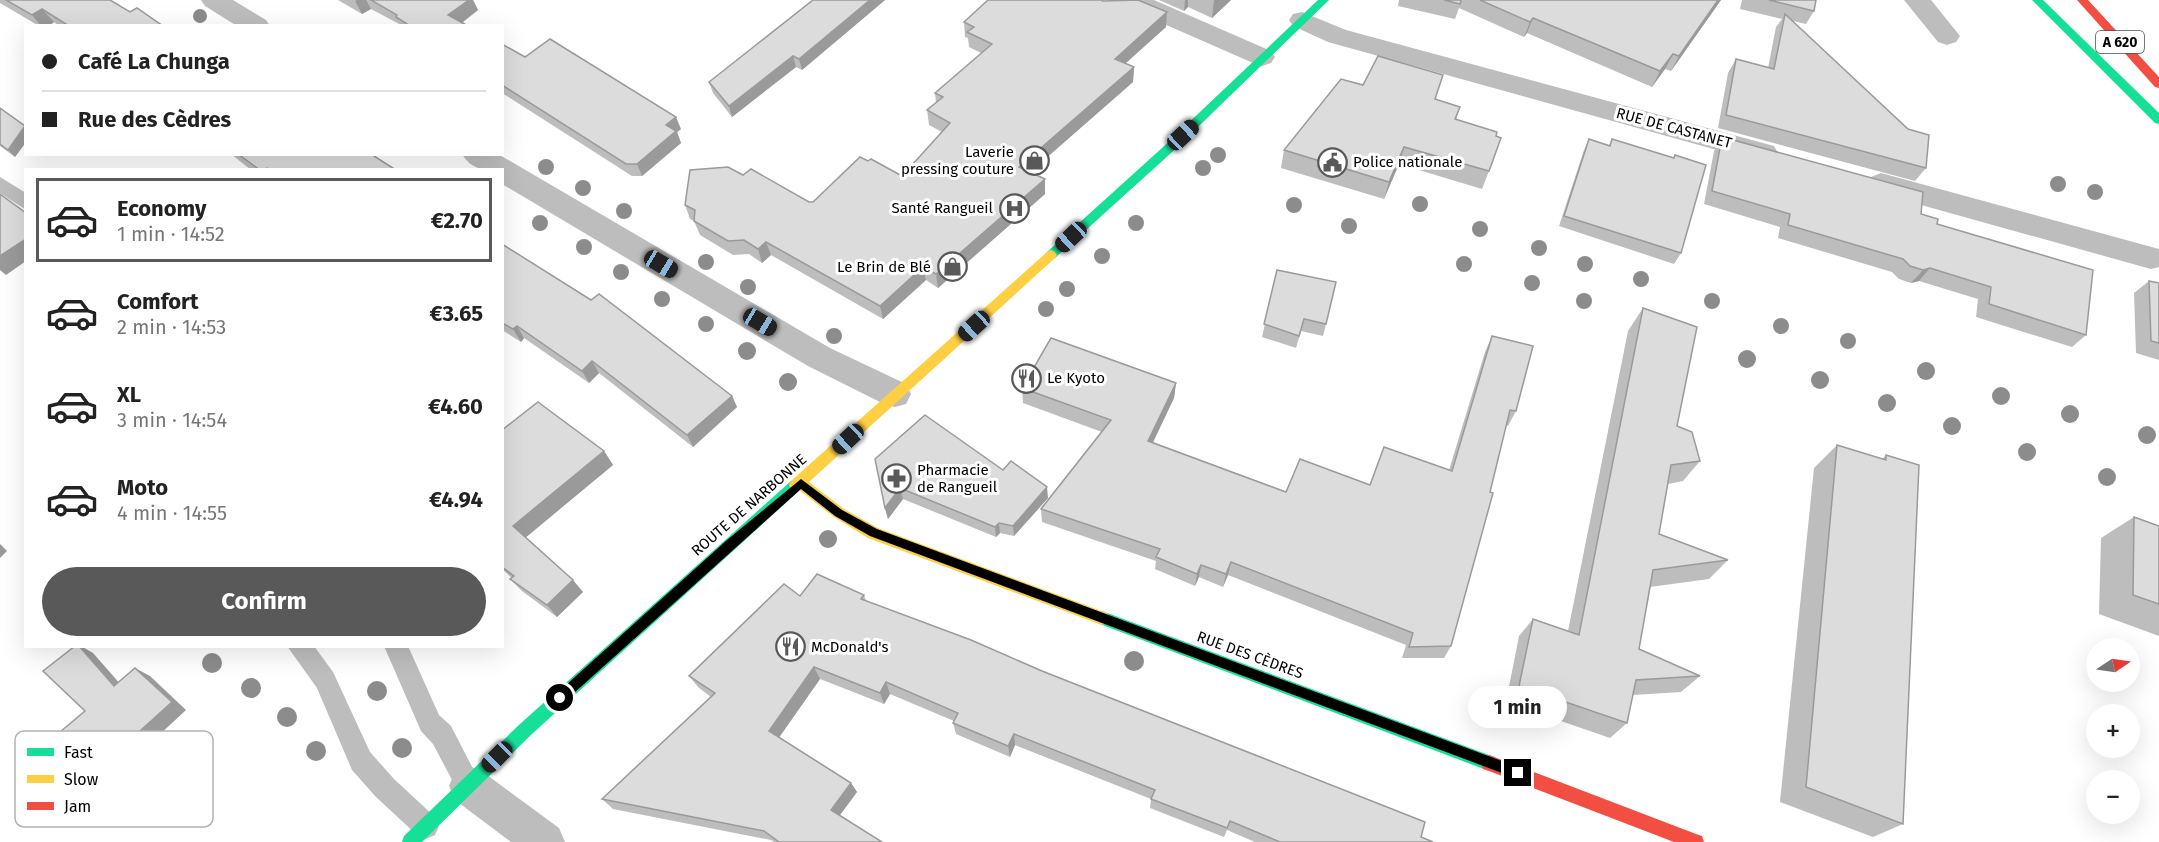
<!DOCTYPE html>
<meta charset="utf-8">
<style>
:root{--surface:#fff;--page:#f6f6f6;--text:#222;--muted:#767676;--line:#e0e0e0;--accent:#595959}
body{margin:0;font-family:"Fira Sans",sans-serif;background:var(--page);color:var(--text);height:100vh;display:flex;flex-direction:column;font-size:22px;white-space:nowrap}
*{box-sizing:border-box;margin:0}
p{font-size:20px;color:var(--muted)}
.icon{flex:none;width:33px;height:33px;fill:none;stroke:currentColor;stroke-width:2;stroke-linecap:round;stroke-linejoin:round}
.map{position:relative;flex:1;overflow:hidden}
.side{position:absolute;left:24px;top:168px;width:480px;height:480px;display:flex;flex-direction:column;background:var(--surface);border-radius:0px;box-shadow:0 6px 24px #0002}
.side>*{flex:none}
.hud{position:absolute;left:24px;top:24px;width:480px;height:132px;border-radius:0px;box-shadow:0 6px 24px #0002;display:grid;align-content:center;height:132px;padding:0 18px;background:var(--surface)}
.needle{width:39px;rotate:77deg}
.tools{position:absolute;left:2086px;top:638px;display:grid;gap:12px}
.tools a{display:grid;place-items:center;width:54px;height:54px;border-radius:50%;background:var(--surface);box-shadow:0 6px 24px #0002;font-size:30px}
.end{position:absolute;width:27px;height:27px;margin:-14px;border:8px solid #000;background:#fff;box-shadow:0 0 0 3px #fff}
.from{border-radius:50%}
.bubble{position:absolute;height:42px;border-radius:21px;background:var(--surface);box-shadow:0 6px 24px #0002;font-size:20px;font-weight:700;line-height:42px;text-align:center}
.car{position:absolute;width:18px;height:36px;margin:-18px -9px;border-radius:8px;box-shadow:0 0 4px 2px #0007;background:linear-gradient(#222 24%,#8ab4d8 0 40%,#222 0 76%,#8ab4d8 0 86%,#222 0)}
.hud b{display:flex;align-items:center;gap:21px;height:57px;font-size:22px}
.hud b+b{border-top:2px solid var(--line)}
.hud i{width:15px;height:15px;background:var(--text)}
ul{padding:10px 0 0;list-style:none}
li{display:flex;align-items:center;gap:18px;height:84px;margin:0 12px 9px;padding:0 6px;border:3px solid transparent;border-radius:0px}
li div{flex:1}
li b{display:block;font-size:22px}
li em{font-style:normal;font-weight:700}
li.on{border-color:var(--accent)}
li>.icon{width:54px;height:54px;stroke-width:1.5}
.action{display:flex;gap:12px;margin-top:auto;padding:12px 18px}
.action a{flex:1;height:69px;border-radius:36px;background:var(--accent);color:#fff;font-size:24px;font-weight:700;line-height:69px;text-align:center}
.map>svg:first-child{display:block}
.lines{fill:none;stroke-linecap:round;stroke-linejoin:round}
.lane{fill:#bdbdbd;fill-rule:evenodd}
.street{fill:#bdbdbd;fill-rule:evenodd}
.fast{fill:#16e098;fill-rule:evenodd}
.slow{fill:#ffcf43;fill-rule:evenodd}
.jam{fill:#f24e42;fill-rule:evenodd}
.tree{fill:#8c8c8c}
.wall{fill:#bdbdbd}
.shaded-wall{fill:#9a9a9a}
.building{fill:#dcdcdc;stroke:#9a9a9a;stroke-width:1.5}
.route{fill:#000}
.labels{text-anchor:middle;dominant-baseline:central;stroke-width:6;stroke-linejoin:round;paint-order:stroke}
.shield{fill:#fff;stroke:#4c4c4c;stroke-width:1.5}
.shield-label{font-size:14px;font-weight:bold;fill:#000}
.street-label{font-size:15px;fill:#000;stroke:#fff}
.poi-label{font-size:15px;fill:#000;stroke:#fff;text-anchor:start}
.key{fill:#fff;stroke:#b2b2b2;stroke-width:1.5}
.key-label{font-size:16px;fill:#000}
</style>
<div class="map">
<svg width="2159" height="842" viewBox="0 0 2159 842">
<rect width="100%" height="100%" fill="#fff"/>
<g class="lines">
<!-- lane -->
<g class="lane">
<polygon points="0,177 26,193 26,210 0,193"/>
<polygon points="287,646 314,646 333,672 370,752 394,779 435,817 439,826 435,835 426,839 417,835 376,797 352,770 317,688"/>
<polygon points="384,646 408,646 439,715 451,726 482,786 478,795 469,799 460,795 433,744 421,731"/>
</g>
<!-- street -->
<g class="street">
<polygon points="201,0 233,0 266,20 270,26 237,26 205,6"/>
<polygon points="1119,0 1154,0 1271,51 1275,57 1271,63 1262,66 1253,63 1123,6"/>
<polygon points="1904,0 1931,0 1960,36 1956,42 1947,45 1938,42"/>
<polygon points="1302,12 1346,30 1774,146 1778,153 1774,160 1764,163 1328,42 1293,26 1289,20 1293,14"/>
<path d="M462,154H498L830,348L906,384L911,394L906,404L895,407L884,404L808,366L502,184V170C486,170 472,171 462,154Z"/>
<polygon points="1881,173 2159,249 2159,267 2151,269 1871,191 1867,184 1871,177"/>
<polygon points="469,766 483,772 559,828 565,842 511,842 455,800 449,786 455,772"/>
</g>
<!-- fast -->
<g class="fast">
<polygon points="1318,0 1329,0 1170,154 1055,258 1047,258 1045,255 1047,252 1162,148"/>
<polygon points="2032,0 2043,0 2159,113 2159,124 2155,123"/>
<polygon points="796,479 801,481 803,485 801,489 532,734 422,842 402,842 404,836 520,724 791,481"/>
<polygon points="1102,611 1489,755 1495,757 1497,763 1495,769 1489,771 1097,623 1095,618 1097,613"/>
</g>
<!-- slow -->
<polygon class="slow" points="1051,250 1055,252 1057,255 1055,258 809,482 844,509 878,528 1107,613 1109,618 1107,623 1102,625 868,538 834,517 799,490 791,489 789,485 791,481 1047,252"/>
<!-- jam -->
<g class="jam">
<polygon points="2077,0 2088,0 2159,77 2159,88 2155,87"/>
<polygon points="1489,755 1696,834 1702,836 1704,842 1674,842 1489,771 1483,769 1481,763 1483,757"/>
</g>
</g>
<!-- trees -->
<g class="tree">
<circle cx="200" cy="16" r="7"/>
<circle cx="1218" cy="155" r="8"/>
<circle cx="546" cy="167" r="8"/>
<circle cx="1203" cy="168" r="8"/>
<circle cx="2058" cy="184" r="8"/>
<circle cx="583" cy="188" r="8"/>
<circle cx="2095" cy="192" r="8"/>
<circle cx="1420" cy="204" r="8"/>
<circle cx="1294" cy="205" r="8"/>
<circle cx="624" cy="211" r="8"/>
<circle cx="540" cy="223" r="8"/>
<circle cx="1136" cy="223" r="8"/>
<circle cx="1349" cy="226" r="8"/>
<circle cx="1480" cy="229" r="8"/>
<circle cx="584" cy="247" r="8"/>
<circle cx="1539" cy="248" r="8"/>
<circle cx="1102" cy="256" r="8"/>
<circle cx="706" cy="262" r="8"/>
<circle cx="1464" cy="264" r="8"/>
<circle cx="1585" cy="264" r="8"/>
<circle cx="621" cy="272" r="8"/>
<circle cx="1641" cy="279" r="8"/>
<circle cx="1532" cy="283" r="8"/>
<circle cx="748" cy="287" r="8"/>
<circle cx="1067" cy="289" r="8"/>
<circle cx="662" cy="299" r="8"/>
<circle cx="1584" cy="301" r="8"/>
<circle cx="1712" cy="301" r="8"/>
<circle cx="1046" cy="309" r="8"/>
<circle cx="706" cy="324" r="8"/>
<circle cx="1781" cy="326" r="8"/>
<circle cx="834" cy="336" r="8"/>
<circle cx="1848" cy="341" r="8"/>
<circle cx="747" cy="351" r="9"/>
<circle cx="1747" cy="359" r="9"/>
<circle cx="1926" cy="371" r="9"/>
<circle cx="1820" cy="380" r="9"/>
<circle cx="788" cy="382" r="9"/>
<circle cx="2001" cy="396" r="9"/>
<circle cx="1887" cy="403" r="9"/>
<circle cx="2070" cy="414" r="9"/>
<circle cx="1952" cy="426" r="9"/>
<circle cx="2147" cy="435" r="9"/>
<circle cx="2027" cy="452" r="9"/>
<circle cx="2107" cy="477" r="9"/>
<circle cx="828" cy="539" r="9"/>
<circle cx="1134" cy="661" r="10"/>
<circle cx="212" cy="663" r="10"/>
<circle cx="251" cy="688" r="10"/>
<circle cx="377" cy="691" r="10"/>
<circle cx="287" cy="717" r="10"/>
<circle cx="402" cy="748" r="10"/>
<circle cx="316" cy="751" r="10"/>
</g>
<!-- wall -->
<g class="wall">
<polygon points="0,0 110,0 130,12 163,26 59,26 54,22 49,26 39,26 0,3"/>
<polygon points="338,0 473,0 478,10 462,22 468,26 401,25 371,9 362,14"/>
<polygon points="813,0 885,0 802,70 796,67 732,117 713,93 709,82"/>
<polygon points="1159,0 1231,0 1212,18 1188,7 1184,11"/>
<polygon points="1399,0 1721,0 1671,71 1665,69 1652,87 1527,33 1524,37 1459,8 1455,19 1398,6"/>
<polygon points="1742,0 1816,0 1814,11 1806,24 1793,21 1926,168 1915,181 1718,128 1728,73 1736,59 1768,68 1776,27 1782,19 1740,9"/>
<polygon points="1167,12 1166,27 1125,63 1134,67 1133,82 1030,172 1045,179 1045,194 938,288 926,280 883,319 771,255 762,263 749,254 733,255 700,235 694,221 690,219 685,205 743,175 809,202 813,202 868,161 902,176 942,132 929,125 927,110 936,103 935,93 981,53 969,47 968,38 965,37 964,22"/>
<polygon points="502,44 525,57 681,129 677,132 681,143 642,176 632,176 502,93"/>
<polygon points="1363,85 1435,100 1460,107 1456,120 1496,136 1489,171 1482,189 1399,164 1384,199 1281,168 1284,150"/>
<polygon points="0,108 26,127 26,142 15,157 0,146"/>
<polygon points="1722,137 1921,214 1937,224 2086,335 2072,347 1976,317 1978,299 1919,281 1911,283 1899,279 1892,272 1778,238 1780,227 1704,204 1714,151"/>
<polygon points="1589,139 1609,145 1612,139 1674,158 1675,155 1681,253 1674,264 1559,226 1584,150"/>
<polygon points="231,154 371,154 396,170 251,170"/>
<polygon points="502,244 732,396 737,407 693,447 599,373 589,383 524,338 521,342 502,330"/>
<polygon points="1277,270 1326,324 1323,336 1301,331 1296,348 1262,337"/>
<polygon points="2149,281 2159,283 2159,360 2136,353 2134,293"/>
<polygon points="1643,308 1677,426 1700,461 1683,481 1668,484 1659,534 1728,560 1709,579 1650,587 1639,649 1700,676 1681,692 1633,695 1627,723 1610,738 1506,702 1519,636 1533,619 1568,631 1628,331"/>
<polygon points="1492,336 1516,411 1508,426 1506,425 1451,646 1444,658 1402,658 1406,645 1228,575 1223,587 1199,577 1195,586 1155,569 1156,561 1042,522 1041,509 1102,432 1023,403 1022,388 1176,383 1174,398 1153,442 1286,492 1370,484 1384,447 1449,470 1485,352"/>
<polygon points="502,430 604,451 613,465 525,537 583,592 557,617 522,591 510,579 512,578 502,569"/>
<polygon points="1837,445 1882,459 1886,455 1903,824 1873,837 1780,802 1814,468"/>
<polygon points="875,459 1003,470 1048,498 1014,536 1000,533 996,537 903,499 888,519 885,508"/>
<polygon points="2134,517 2159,526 2159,636 2099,614 2101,538"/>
<polygon points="864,595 866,601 1433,842 1255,842 1227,830 1224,837 1150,808 1151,799 1015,745 1010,757 956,734 953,723 954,721 890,694 884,704 820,679 779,737 851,783 857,792 840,815 882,842 774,842 771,840 613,809 602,799 711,697 698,687 689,676 800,596"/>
</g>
<!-- shaded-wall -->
<g class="shaded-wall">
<polygon points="357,0 366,0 371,9 362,14 355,1"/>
<polygon points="469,0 473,0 478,10 458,26 448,15"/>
<polygon points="870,0 885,0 802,70 799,59"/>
<polygon points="1185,0 1188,0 1188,7 1184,11"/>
<polygon points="1214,0 1231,0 1212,18"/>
<polygon points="1718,0 1721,0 1671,71 1679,56"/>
<polygon points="42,9 54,22 49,26 41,26 32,15"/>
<polygon points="1167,12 1166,27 1115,73 1115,59"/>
<polygon points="1533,18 1527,33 1524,37 1530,22"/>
<polygon points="1673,54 1665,69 1652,87 1660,71"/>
<polygon points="793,56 796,67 732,117 729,106"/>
<polygon points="1134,67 1133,82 1020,181 1019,167"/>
<polygon points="676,117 681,129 677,132 681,143 642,176 637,164 666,125"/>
<polygon points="25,126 26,127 26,142 15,157 8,150"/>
<polygon points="1404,147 1399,164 1384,199 1389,182"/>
<polygon points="1045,179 1045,194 938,288 936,274"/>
<polygon points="26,239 26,261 6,275 0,270 0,256"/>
<polygon points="766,242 771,255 762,263 758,249"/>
<polygon points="923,267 926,280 883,319 880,306"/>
<polygon points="1930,268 1919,281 1911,283 1923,270"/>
<polygon points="517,326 524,338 521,342 513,329"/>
<polygon points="592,361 599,373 589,383 582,371"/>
<polygon points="1176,383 1174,398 1147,455 1148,441"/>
<polygon points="732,396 737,407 693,447 687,435"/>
<polygon points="604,451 613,465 524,539 513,526"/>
<polygon points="1047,487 1048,498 1014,536 1013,526"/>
<polygon points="900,488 903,499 888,519 885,508"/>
<polygon points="999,523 1000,533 996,537 995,527"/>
<polygon points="0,544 7,551 0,558"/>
<polygon points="1231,562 1228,575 1223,587 1226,574"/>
<polygon points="1201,565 1199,577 1195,586 1197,574"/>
<polygon points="573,580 583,592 557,617 547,605"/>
<polygon points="79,646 81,646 93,653 129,694 114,686"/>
<polygon points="814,667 820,679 776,742 769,731"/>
<polygon points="135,668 150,676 186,710 115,776 99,768"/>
<polygon points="886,682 890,694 884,704 880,693"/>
<polygon points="1014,734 1015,745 1010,757 1008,746"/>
<polygon points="851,783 857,792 837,819 831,810"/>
</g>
<!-- building -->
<g class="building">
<polygon points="6,0 110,0 130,12 137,8 163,26 69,26 42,9 32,15"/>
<polygon points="371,0 469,0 448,15 468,26 410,26 396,17 397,15"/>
<polygon points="813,0 870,0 799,59 793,56 729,106 709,82"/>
<polygon points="988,0 1101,0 1103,1 1138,0 1167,12 1115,59 1134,67 1019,167 1045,179 936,274 923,267 880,306 766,242 758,249 744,240 728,241 694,221 695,210 685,205 690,170 728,167 743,175 751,169 809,202 813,202 860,157 868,161 871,159 902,176 950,123 927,110 943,97 935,93 992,44 967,32 974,27 964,22"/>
<polygon points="1444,0 1461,0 1460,4"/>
<polygon points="1480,0 1718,0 1679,56 1673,54 1660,71 1533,18 1530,22"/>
<polygon points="1769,0 1816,0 1814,11"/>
<polygon points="1785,14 1908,129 1929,135 1926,168 1726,115 1736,59 1774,69"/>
<polygon points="550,39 676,117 666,125 676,131 637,164 626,164 502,85 502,44 525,57"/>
<polygon points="1378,56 1443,75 1435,99 1460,107 1455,119 1497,132 1496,136 1501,138 1489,171 1404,147 1389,182 1284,150 1341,79 1363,85"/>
<polygon points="0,108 25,126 8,150 0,144"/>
<polygon points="1722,137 1923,192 1921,214 1938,219 1937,224 2093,270 2086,335 1989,304 1991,287 1930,268 1923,270 1910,266 1903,259 1788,225 1790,214 1712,191"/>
<polygon points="1589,139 1610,146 1612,139 1674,158 1675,155 1706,165 1681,253 1564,216"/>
<polygon points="238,154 371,154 396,170 271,170 267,168 264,170 260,170"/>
<polygon points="0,194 26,213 26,239 0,256"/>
<polygon points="502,244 591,300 599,294 732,396 687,435 592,361 582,371 517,326 513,329 502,323"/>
<polygon points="1277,270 1336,282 1326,324 1304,319 1299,336 1264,324"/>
<polygon points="2149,281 2159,283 2159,343 2151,341"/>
<polygon points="1643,308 1697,327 1677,426 1692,432 1700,461 1671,465 1659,534 1728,560 1653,570 1639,649 1700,676 1636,680 1627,723 1519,686 1533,619 1579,635"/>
<polygon points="1492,336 1533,346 1516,411 1510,410 1490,492 1493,493 1451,646 1409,647 1413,633 1231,562 1226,574 1201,565 1197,574 1156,557 1160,549 1041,509 1111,420 1022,388 1051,338 1176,383 1148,441 1286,492 1300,459 1370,485 1384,447 1452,471"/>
<polygon points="538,402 604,451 513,526 573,580 547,605 510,579 514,576 502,567 502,430"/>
<polygon points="925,415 1003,470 1011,461 1047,487 1013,526 999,523 995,527 900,488 885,508 875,459"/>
<polygon points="1837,445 1886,460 1886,455 1919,465 1903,824 1806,787"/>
<polygon points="2134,517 2159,526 2159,604 2133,595"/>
<polygon points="817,574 864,595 861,599 971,640 1042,671 1425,822 1421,837 1433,842 1280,842 1230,821 1227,828 1151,799 1155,790 1014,734 1008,746 953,723 958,713 886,682 880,693 814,667 769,731 851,783 831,810 882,842 779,842 764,831 602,799 715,693 689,676 784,584 800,596"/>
<polygon points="75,646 79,646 114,686 135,668 172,702 99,768 60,732 85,711 43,671"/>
</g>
<!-- route -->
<polygon class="route" points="801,479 842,510 877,529 1518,767 1524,773 1518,779 870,536 835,516 801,489 564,702 556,702 556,694 727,540"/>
<!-- icons -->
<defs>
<symbol id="shop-ring" viewBox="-11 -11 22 22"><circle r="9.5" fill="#fff" stroke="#595959" stroke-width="1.5"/><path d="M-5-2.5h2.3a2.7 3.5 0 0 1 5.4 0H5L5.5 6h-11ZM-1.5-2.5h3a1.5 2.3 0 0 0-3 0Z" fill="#595959"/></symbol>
<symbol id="civic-ring" viewBox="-11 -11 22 22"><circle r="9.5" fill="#fff" stroke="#595959" stroke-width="1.5"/><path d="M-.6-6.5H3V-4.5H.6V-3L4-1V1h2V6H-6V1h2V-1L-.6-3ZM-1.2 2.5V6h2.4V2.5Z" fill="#595959"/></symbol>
<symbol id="hospital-ring" viewBox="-11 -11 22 22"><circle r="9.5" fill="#fff" stroke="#595959" stroke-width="1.5"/><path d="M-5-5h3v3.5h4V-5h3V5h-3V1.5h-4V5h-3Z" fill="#595959"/></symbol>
<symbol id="restaurant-ring" viewBox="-11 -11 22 22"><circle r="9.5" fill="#fff" stroke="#595959" stroke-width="1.5"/><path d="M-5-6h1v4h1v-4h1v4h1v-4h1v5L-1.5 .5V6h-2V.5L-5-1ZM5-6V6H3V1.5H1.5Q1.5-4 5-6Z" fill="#595959"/></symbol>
<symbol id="pharmacy-ring" viewBox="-11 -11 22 22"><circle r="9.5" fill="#fff" stroke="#595959" stroke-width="1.5"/><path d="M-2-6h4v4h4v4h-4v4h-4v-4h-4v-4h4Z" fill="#595959"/></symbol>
</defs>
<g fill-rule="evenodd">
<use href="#shop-ring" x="1018" y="144" width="33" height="33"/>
<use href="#civic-ring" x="1316" y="146" width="33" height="33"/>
<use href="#hospital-ring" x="998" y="192" width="33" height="33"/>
<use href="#shop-ring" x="936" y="250" width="33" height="33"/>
<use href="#restaurant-ring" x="1010" y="362" width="33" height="33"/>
<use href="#pharmacy-ring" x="880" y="462" width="33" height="33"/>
<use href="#restaurant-ring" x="774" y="630" width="33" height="33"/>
</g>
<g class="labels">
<!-- shield labels -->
<rect class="shield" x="2096" y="31" width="48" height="22" rx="4.5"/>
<g class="shield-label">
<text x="2120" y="42">A 620</text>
</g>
<!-- street labels -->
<g class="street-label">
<text transform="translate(1674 128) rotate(15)">RUE DE CASTANET</text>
<text transform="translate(749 505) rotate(-41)">ROUTE DE NARBONNE</text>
<text transform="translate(1250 655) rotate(20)">RUE DES CÈDRES</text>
</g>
<!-- poi labels -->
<g class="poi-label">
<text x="1014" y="152" text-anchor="end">Laverie<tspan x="1014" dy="17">pressing couture</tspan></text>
<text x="1353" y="162">Police nationale</text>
<text x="993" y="208" text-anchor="end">Santé Rangueil</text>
<text x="931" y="267" text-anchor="end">Le Brin de Blé</text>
<text x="1047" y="378">Le Kyoto</text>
<text x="917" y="470">Pharmacie<tspan x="917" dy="17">de Rangueil</tspan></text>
<text x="811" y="647">McDonald's</text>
</g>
</g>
<!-- legend -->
<rect x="15" y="731" width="198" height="96" rx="9" class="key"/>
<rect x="27" y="748" width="27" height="8" fill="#16e098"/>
<rect x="27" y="775" width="27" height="8" fill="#ffcf43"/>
<rect x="27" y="802" width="27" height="8" fill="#f24e42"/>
<g class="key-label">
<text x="64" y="758">Fast</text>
<text x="64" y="785">Slow</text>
<text x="64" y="812">Jam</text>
</g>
</svg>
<div class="tools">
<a><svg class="needle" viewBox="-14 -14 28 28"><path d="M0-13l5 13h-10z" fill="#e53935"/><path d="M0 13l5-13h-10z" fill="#767676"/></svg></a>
<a>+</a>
<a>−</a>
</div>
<i class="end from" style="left:560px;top:698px"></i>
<i class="end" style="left:1518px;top:773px"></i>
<div class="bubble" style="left:1468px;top:686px;width:99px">1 min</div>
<i class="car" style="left:1183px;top:135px;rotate:47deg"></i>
<i class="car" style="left:1071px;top:237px;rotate:227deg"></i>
<i class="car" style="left:661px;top:264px;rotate:121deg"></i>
<i class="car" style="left:760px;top:322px;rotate:121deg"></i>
<i class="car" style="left:974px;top:326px;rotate:228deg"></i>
<i class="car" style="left:848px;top:439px;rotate:227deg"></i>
<i class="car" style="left:497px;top:757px;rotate:225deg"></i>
<div class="hud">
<b><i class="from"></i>Café La Chunga</b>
<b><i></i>Rue des Cèdres</b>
</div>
<section class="side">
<ul>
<li class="on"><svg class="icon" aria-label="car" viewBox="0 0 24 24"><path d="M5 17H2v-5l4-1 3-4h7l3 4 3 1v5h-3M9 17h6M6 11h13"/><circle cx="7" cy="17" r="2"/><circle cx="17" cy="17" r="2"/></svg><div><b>Economy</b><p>1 min · 14:52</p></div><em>€2.70</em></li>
<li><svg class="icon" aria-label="car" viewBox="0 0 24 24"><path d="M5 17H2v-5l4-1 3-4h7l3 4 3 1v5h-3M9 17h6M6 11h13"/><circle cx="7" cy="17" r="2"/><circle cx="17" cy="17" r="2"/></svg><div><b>Comfort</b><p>2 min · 14:53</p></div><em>€3.65</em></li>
<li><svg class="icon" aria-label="car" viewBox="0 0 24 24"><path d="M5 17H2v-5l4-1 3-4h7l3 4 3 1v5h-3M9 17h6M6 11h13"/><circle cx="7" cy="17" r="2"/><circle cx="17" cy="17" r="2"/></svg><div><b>XL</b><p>3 min · 14:54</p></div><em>€4.60</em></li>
<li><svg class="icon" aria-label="car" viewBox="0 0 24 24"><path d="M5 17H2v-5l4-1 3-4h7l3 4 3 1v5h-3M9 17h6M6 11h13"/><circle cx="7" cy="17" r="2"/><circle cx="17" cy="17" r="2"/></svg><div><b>Moto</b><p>4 min · 14:55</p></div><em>€4.94</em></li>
</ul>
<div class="action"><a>Confirm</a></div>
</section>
</div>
